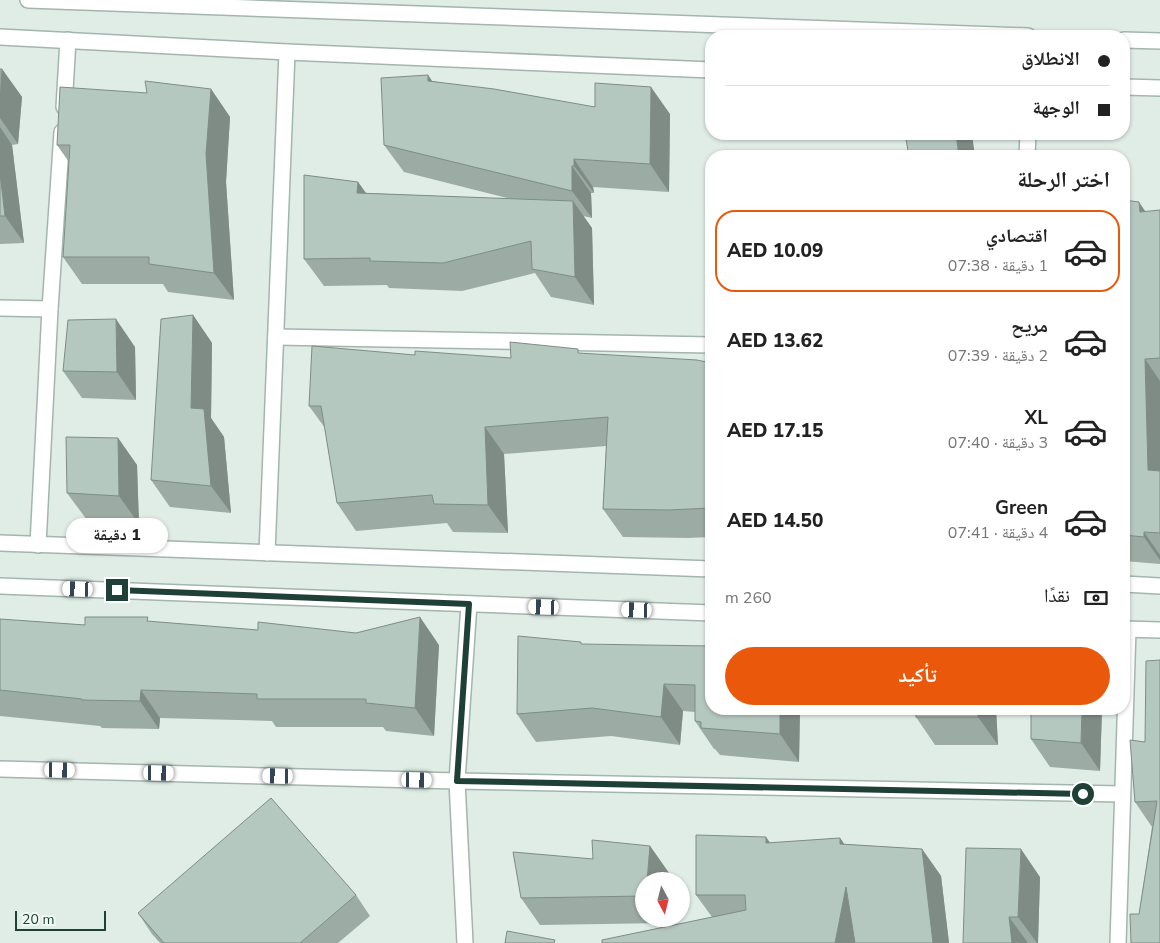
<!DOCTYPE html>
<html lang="ar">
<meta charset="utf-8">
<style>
:root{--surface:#fff;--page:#f2f2f2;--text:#222;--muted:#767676;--line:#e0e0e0;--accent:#ea580c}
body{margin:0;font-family:"Nunito Sans","Noto Naskh Arabic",sans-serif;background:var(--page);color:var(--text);direction:rtl;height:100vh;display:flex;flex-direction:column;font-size:19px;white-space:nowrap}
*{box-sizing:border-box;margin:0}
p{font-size:16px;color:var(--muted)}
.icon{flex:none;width:28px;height:28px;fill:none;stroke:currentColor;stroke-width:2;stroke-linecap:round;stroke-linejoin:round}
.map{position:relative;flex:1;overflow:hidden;direction:ltr}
.drawer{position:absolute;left:705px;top:150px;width:425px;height:565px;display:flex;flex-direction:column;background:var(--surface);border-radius:20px;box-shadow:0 1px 4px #0004;direction:rtl}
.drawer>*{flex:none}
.hud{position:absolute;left:705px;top:30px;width:425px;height:110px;border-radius:20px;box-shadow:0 1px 4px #0004;direction:rtl;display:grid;align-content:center;height:110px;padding:0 20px;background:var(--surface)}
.needle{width:32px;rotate:173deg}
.fabs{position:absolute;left:635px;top:872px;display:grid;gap:10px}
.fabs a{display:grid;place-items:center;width:55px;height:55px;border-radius:50%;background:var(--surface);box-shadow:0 1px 4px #0004;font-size:25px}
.scale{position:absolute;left:15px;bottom:12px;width:91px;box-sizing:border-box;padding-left:5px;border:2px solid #1f4036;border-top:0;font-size:14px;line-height:18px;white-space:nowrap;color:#1f4036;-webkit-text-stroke:4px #f1f9f5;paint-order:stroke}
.end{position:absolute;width:22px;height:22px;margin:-11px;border:6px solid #1f4036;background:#fff;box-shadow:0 0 0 2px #fff}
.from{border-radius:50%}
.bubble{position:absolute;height:35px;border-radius:18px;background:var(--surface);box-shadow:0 1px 4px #0004;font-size:16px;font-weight:800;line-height:35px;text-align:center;direction:rtl}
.car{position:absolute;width:15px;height:30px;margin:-15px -8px;border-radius:6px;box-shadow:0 0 4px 1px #0007;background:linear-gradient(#fff 24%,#345 0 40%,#fff 0 76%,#345 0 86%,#fff 0)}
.hud b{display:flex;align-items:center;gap:18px;height:48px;font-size:19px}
.hud b+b{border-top:1px solid var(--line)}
.hud i{width:12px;height:12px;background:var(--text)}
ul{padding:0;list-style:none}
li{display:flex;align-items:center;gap:15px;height:82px;margin:0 10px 8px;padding:0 10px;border:2px solid transparent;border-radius:20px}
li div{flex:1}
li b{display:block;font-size:19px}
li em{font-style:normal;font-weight:800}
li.selected{border-color:var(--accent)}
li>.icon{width:45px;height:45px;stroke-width:1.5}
h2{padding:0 20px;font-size:22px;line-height:60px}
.pay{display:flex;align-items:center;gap:12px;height:55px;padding:0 20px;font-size:19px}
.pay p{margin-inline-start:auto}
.cta{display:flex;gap:10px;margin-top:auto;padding:10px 20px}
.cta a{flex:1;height:58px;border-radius:30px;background:var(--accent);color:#fff;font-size:20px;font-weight:800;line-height:58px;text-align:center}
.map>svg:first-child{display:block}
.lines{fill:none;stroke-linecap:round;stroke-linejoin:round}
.minor-casing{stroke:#a2b6ae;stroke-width:18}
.minor{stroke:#fff;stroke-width:15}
.wall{fill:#9caca5}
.shaded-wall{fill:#7f8c86}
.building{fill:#b5c8c0;stroke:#7f8c86}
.route{stroke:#1f4036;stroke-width:6}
</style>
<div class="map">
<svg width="1160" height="943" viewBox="0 0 1160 943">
<rect width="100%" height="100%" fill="#e0ede7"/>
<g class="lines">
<defs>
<g id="minor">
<polyline points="28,0 1028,36"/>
<polyline points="0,37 287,52 711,70"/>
<polyline points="1124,40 1160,41"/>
<polyline points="1124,87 1160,88"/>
<polyline points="64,107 68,40"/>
<polyline points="1027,156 1028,134"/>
<polyline points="0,308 50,309"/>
<polyline points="276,337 711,345"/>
<polyline points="0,543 711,569"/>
<polyline points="38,545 50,309 62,132"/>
<polyline points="267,553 287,52"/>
<polyline points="1124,584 1160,586"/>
<polyline points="0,586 711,613"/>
<polyline points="1124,629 1160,630"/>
<polyline points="0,769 457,781 1122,794"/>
<polyline points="465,943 457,781 469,604"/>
<polyline points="1118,943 1128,629"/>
</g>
</defs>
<!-- minor casing -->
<use href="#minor" class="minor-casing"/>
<!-- minor -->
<use href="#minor" class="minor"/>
</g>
<!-- wall -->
<g class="wall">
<polygon points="0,69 2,69 22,97 18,144 12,145 24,243 0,244"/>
<polygon points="432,81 595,107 670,114 669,192 593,187 594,193 591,193 592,218 583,216 592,228 594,305 551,297 535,273 462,291 389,288 387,285 324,286 304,259 358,182 366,193 511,199 404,172 384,145"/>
<polygon points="211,89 230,117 226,182 234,300 168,292 163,284 82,284 63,257 69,162 57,145 147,93"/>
<polygon points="1124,200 1146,212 1160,210 1160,564 1124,561"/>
<polygon points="193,315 212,343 211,418 224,437 231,513 170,507 151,480"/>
<polygon points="135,347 136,400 82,398 63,371"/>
<polygon points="582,354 711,363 711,537 688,538 623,537 603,509 606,446 504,454 508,533 453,532 447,523 356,531 337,503 325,428 309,406 415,355 511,358"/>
<polygon points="118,438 137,465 139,524 87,520 67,493"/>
<polygon points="0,619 85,625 151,622 439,645 434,736 386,731 383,727 276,727 272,721 160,718 159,729 102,728 100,726 0,716"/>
<polygon points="582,644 800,709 799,762 720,755 715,749 714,749 695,721 695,712 683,711 680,745 611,736 536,742 517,714"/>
<polygon points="1160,660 1160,943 1139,914 1152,827 1135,802"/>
<polygon points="996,709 998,745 935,745 916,717"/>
<polygon points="1102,709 1100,771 1050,767 1031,739"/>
<polygon points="840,838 844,844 922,849 941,876 949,943 602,943 712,917 696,895 771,843"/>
<polygon points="650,846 669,873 669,881 644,881 644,919 666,919 665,923 540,925 521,898 593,859"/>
<polygon points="1040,877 1038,943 963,943"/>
<polygon points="356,895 370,916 338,943 160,943 152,934 138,913"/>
</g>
<!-- shaded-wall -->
<g class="shaded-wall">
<polygon points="2,69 22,97 18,144 0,118 0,102"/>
<polygon points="428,75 447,102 428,81"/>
<polygon points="651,87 670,114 669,192 650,164"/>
<polygon points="211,89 230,117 226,182 234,300 214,273 206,154"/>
<polygon points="0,127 12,145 24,243 5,216 0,173"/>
<polygon points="956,134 972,134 975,156 959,156"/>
<polygon points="574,159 593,187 594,193 574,166"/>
<polygon points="572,166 591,193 592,218 572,191"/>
<polygon points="358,182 377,209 357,193"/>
<polygon points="573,201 592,228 594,305 575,277"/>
<polygon points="1139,202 1158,230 1140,212"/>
<polygon points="193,315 212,343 211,418 224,437 231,513 211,486 191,408"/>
<polygon points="116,319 135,347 136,400 117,372"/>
<polygon points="1145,359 1160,381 1160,486 1148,470"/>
<polygon points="485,427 504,454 508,533 488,505"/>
<polygon points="118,438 137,465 139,524 119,496"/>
<polygon points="1144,532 1160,555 1160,560 1144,537"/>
<polygon points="420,617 439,645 434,736 415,708"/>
<polygon points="664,684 683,711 680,745 661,717"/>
<polygon points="141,690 160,718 159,729 140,701"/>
<polygon points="780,709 800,709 799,762 780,734"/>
<polygon points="978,709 996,709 998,745 978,717"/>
<polygon points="1082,709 1102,709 1100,771 1081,743"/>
<polygon points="766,837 785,864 766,843"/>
<polygon points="840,838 859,865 840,844"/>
<polygon points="650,846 669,873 669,881 647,881"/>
<polygon points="922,849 941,876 949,943 933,943"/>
<polygon points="1021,849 1040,877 1038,943 1037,943 1018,917"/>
<polygon points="846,887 860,943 835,943"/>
<polygon points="1009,917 1028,943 1012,943"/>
<polygon points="662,919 666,919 665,923"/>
</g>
<!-- building -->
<g class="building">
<polygon points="0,69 2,69 0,102"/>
<polygon points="428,75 428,81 494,89 595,107 595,83 651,87 650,164 574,159 574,166 572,166 572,191 384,145 381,78"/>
<polygon points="145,81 211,89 206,154 214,273 149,264 149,257 63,257 70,145 57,145 60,87 147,93"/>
<polygon points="905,134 956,134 959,156 909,156"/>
<polygon points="0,173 5,216 0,216"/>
<polygon points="304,175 358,182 357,193 573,201 575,277 532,269 531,241 443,263 370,261 370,258 304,259"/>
<polygon points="1124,200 1139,202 1140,212 1160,210 1160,358 1145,359 1148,470 1160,471 1160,533 1144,532 1144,537 1124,535"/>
<polygon points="193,315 191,408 204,409 211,486 151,480 161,319"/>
<polygon points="116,319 117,372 63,371 68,320"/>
<polygon points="510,342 578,349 578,353 697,360 711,363 711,508 669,510 603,509 608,417 485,427 488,505 434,504 432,495 337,503 321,406 309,406 312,346 415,355 415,351 511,358"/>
<polygon points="66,437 118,438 119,496 67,493"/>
<polygon points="85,617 148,617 147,621 258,630 258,622 356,633 420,617 415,708 366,703 366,699 257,699 257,694 141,690 140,701 82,700 82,699 0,690 0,619 85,625"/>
<polygon points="518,636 581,642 581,644 710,646 711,641 711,709 780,709 780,734 701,728 701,722 695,721 695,685 664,684 661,717 592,708 517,714"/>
<polygon points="1160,660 1160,943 1131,943 1130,914 1139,914 1157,801 1135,802 1130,740 1145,742 1146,661"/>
<rect x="916" y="709" width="62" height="8"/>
<polygon points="1031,709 1082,709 1081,743 1031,739"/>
<polygon points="271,798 356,895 300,943 164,943 138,913"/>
<polygon points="696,835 766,837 766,843 840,838 840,844 922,849 933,943 855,943 846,887 835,943 602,943 602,940 746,910 745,895 696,895"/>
<polygon points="592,840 650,846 647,881 644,881 644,896 521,898 513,852 593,859"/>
<polygon points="966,848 1021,849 1018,917 1009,917 1012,943 963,943"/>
<polygon points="507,931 555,940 554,943 505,943"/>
</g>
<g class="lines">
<!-- route -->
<polyline class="route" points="117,590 469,604 457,781 1083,794"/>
</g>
</svg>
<div class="fabs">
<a><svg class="needle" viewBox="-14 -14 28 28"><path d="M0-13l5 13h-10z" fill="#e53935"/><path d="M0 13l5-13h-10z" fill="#767676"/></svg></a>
</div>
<div class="scale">20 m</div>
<i class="end from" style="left:1083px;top:794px"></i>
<i class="end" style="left:117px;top:590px"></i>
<div class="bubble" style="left:66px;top:518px;width:102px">1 دقيقة</div>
<i class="car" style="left:78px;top:589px;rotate:272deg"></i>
<i class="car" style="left:544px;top:607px;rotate:272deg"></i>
<i class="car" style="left:637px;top:610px;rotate:272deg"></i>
<i class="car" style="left:60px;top:770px;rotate:91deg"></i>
<i class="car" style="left:159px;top:773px;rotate:91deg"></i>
<i class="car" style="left:278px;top:776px;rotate:271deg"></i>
<i class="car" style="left:417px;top:780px;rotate:91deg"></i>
<div class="hud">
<b><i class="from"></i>الانطلاق</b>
<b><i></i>الوجهة</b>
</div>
<section class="drawer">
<h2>اختر الرحلة</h2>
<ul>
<li class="selected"><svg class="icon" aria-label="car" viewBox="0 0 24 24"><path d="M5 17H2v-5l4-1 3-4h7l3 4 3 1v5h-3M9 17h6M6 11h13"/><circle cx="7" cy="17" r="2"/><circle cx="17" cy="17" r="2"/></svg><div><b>اقتصادي</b><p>1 دقيقة · 07:38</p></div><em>AED 10.09</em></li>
<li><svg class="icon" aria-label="car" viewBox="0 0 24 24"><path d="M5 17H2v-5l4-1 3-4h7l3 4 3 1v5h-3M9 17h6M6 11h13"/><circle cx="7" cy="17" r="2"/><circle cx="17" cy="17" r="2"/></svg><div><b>مريح</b><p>2 دقيقة · 07:39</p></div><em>AED 13.62</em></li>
<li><svg class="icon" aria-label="car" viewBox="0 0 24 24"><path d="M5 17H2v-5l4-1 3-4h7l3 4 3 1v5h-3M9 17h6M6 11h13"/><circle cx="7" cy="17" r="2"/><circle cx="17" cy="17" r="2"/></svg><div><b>XL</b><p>3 دقيقة · 07:40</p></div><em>AED 17.15</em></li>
<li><svg class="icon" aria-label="car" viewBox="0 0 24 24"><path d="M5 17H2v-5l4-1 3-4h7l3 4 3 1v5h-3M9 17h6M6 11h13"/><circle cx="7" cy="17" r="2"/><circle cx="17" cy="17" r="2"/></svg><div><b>Green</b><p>4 دقيقة · 07:41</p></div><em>AED 14.50</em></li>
</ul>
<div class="pay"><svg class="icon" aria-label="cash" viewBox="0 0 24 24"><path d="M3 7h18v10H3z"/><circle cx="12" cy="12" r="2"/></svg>نقدًا<p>260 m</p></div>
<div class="cta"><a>تأكيد</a></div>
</section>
</div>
